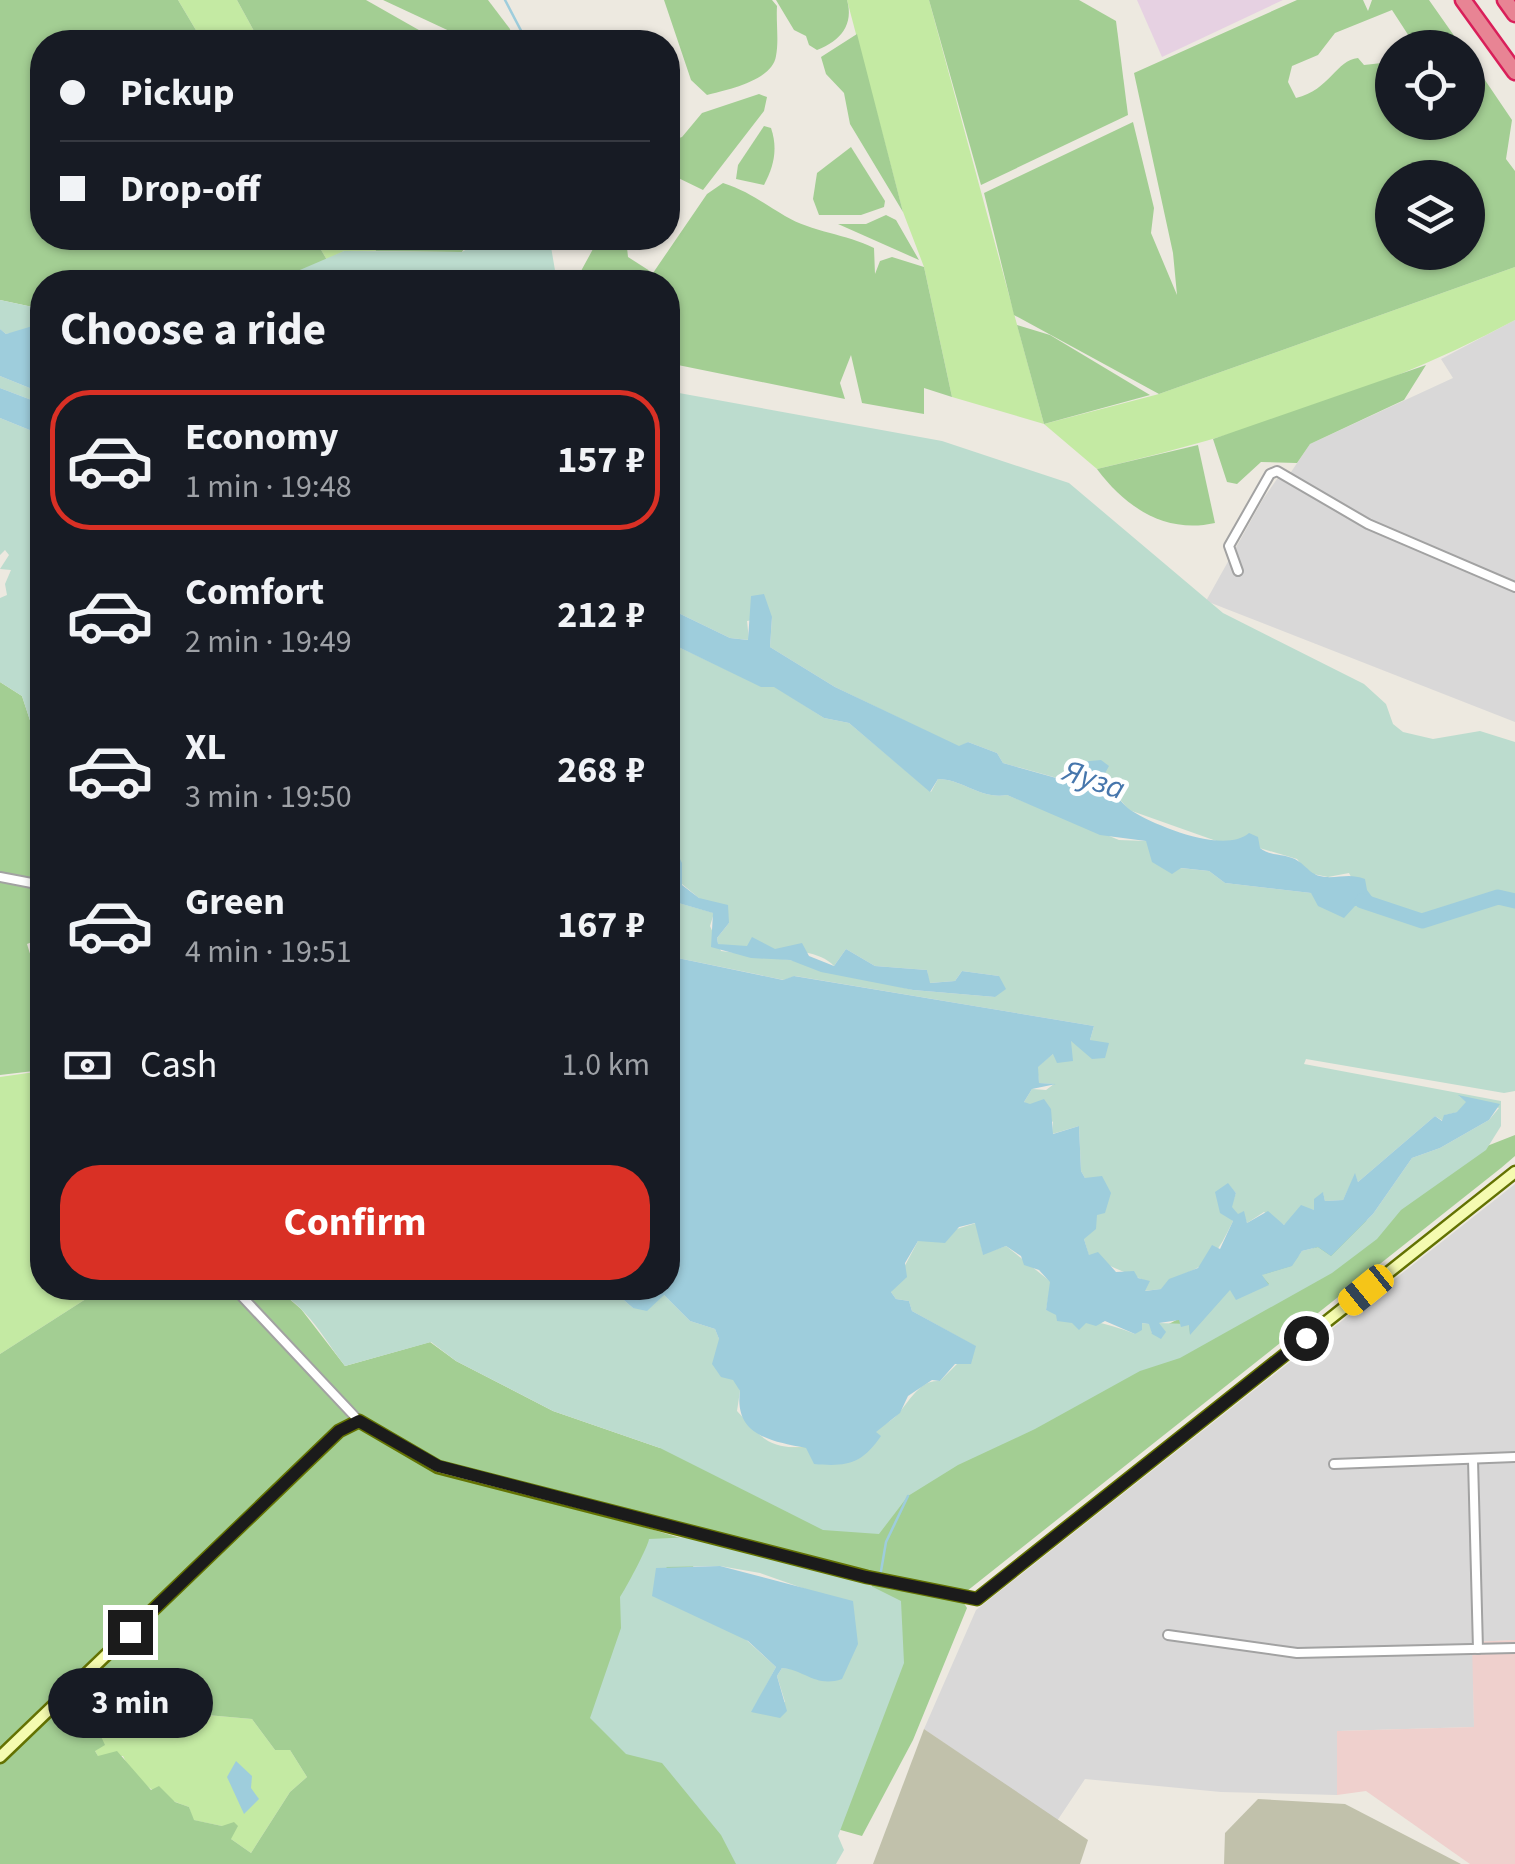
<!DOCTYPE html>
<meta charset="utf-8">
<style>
:root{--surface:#171b24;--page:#20242c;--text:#f1f3f6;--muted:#9ea1a6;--line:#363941;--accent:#d93025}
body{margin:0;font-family:"Source Sans 3",sans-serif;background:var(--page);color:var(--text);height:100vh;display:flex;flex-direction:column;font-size:38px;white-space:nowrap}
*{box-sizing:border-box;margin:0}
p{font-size:32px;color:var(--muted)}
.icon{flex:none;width:55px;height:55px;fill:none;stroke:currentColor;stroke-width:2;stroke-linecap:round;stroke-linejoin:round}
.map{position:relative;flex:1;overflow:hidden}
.drawer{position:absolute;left:30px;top:270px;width:650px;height:1030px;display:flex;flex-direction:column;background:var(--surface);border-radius:40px;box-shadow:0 2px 8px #0004}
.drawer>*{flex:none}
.hud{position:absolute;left:30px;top:30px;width:650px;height:220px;border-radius:40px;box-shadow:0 2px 8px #0004;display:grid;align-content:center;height:220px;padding:0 30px;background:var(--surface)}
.controls{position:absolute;left:1375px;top:30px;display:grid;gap:20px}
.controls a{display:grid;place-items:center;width:110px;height:110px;border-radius:50%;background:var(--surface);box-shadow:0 2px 8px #0004;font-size:50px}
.end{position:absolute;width:45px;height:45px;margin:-22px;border:12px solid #1b1b1b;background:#fff;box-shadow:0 0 0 5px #fff}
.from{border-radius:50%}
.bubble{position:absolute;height:70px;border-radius:35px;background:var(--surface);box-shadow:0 2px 8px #0004;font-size:32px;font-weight:700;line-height:70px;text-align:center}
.car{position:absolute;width:30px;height:60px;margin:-30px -15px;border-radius:12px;box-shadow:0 0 8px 2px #0007;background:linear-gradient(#f5c518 24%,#345 0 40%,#f5c518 0 76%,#345 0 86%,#f5c518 0)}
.hud b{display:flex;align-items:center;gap:35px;height:95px;font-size:38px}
.hud b+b{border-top:2px solid var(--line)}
.hud i{width:25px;height:25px;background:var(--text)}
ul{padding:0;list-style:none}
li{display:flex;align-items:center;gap:30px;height:140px;margin:0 20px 15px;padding:0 10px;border:5px solid transparent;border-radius:40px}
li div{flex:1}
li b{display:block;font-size:38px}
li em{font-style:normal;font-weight:700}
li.selected{border-color:var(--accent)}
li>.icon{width:90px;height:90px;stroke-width:1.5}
h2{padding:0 30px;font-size:45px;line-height:120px}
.pay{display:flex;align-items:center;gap:25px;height:110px;padding:0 30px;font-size:38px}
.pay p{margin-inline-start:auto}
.button{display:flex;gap:20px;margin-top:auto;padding:20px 30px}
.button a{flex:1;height:115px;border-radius:40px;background:var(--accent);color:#fff;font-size:40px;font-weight:700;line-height:115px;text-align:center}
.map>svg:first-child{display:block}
.residential{fill:#d9d8d8}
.commercial{fill:#efd0cd}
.industrial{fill:#e6d1e2}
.construction{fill:#c1c1ab}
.grass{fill:#c4eaa3}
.forest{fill:#a3ce93;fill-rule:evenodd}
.wetland{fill:#bcdcce;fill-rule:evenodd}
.water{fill:#9ecddc}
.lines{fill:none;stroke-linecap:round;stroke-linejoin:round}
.stream{stroke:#9ecddc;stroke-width:2.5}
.river{stroke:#9ecddc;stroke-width:15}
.street-casing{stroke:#a2a2a2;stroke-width:12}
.secondary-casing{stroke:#637202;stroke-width:15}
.highway-casing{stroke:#d91f5a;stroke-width:19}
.street{stroke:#fff;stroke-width:8}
.secondary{stroke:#f5fbb0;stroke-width:10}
.highway{stroke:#e88494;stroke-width:14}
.route{stroke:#1b1b1b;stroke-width:12}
.labels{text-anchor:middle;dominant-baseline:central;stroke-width:9;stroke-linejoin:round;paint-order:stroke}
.water-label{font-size:32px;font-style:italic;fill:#4676ac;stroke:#fff}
</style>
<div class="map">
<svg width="1515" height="1864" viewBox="0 0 1515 1864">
<rect width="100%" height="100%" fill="#ede9e0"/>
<!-- residential -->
<g class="residential">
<polygon points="1515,320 1515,722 1206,601 1263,499 1277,479 1289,475 1310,444 1453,378 1441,359"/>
<polygon points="1515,1184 1515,1640 1473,1642 1474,1727 1338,1731 1337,1795 1221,1792 1085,1779 1057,1821 924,1729 976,1610"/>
</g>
<!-- commercial -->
<polygon class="commercial" points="1515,1640 1515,1864 1470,1864 1366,1791 1337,1795 1337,1731 1474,1727 1472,1642"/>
<!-- industrial -->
<polygon class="industrial" points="1137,0 1283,0 1162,57"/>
<!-- construction -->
<g class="construction">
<polygon points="924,1729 1088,1840 1080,1864 873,1864"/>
<polygon points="1258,1799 1345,1804 1461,1864 1224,1864 1225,1833"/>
</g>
<!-- grass -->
<g class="grass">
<polygon points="178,0 237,0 260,42 203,42"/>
<path d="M847,0H929L1044,424L1159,394L1515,267V320C1385,390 1240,435 1097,469L1044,424L952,397L924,267L903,212Z"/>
<polygon points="314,238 369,238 376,251 344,251 327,260"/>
<polygon points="42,1071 42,1288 103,1288 0,1354 0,1077"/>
<path d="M135,1691L173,1712L252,1719L275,1750H290L307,1777L290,1792L251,1853L231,1839L222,1826L193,1820L189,1807C162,1798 135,1784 123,1756H98L95,1751L97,1728L112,1725L118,1712L132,1703L128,1693Z"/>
</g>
<!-- forest -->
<g class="forest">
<polygon points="0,0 178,0 203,42 42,42 42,238 314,238 327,260 272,282 42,282 42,309 0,300"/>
<polygon points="237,0 366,0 440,42 260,42"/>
<polygon points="383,0 488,0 510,29 513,42 473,42"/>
<path d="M664,0H772L777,6C776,22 779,41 776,56C772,81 727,90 707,95L691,80Z"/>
<path d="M776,0H847C854,24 841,41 817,50L809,45L806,36L794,30Z"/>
<polygon points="929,0 1079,0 1116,21 1128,115 981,185"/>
<path d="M1297,0H1363L1368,11L1372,0H1429L1462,47H1416L1392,10L1335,33L1318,55L1292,66L1288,82L1296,98C1330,90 1336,60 1358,58L1364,65L1382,63L1392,68V122H1468V55L1512,120L1506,159L1515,171V267L1159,394L1014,315L984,193L1133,122L1154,208L1151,233L1177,295L1173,253L1134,73ZM1392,178H1468V252H1392Z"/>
<polygon points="857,34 903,212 850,124 844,93 826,74 821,57"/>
<polygon points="759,94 767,97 764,111 703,190 668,173 668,142 682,137 702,113"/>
<path d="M764,126L771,128C778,149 774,166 764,185L736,179L738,165Z"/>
<polygon points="851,147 885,201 884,207 861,215 819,215 813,199 817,173"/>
<path d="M723,183C750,192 761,202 785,216C812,232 846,234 874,248L875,274L880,261L892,257L924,267L952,397L924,388V414L862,403L851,355L840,383L845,399L668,363V282H575L593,249L589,238H626L628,257L653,273L707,194Z"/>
<polygon points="886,215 896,220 919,260 838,224 866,224"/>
<polygon points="369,238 471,238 462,252 376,251"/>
<polygon points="1017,325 1050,335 1150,395 1044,424"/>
<polygon points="1426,365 1404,400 1310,444 1297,463 1261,462 1237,484 1227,482 1213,439"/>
<path d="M1198,445L1215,523C1166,534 1126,508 1097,469Z"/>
<polygon points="0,682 22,696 42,757 42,938 27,944 42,993 42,1070 0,1075"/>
<path d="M1515,1135V1156L1501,1168L967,1591L907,1582L621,1507L617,1519L684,1539L793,1864H0V1354L103,1288L279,1290L301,1309L345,1366L430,1342L456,1361L553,1411L660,1448L934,1447L1415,1195L1487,1146ZM135,1691L173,1712L252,1719L275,1750H290L307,1777L290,1792L251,1853L231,1839L238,1826L234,1822L222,1826L194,1820L189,1807L175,1802L159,1786L151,1790L117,1751L98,1756L95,1751L105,1745L97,1728L119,1722L118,1712L132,1704L129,1693Z"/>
<polygon points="871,1583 962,1600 967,1608 913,1740 862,1836 837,1829 889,1653"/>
</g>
<!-- wetland -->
<g class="wetland">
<polygon points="486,238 550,241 557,282 272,282 344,251 462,252"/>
<polygon points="0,300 42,309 42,327 6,334 0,329"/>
<polygon points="0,376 42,393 42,404 0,388"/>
<path d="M668,391L942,441L1069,483L1223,613L1364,684L1386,704L1393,724L1403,732L1433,739L1480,731L1515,742V1091L1504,1093L1306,1059L1304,1064L1501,1101V1126L1486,1150L1401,1210L1377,1239L1332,1273L1180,1358L1140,1371L1035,1429L958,1465L908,1496L879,1534L823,1530L660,1448L553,1411L456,1361L431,1342L345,1366C323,1338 301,1294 264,1288H610L633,1308L663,1294L690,1321L715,1329L740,1391L737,1411C746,1420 755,1432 765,1439C795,1460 870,1439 895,1417C908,1405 918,1379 940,1381L975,1346L912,1311L909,1301L896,1299L891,1292L918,1241L976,1223L983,1254L1006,1246L1051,1282L1046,1310C1077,1320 1105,1321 1135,1334L1141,1323L1150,1324L1152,1334L1158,1323L1189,1324L1190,1334L1230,1289L1269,1284L1261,1275L1291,1266L1302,1251L1318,1247L1331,1256L1373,1214L1412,1158L1440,1148L1489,1120L1499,1108L1459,1096L1467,1102L1458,1112L1445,1115L1443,1121L1435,1116L1358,1182L1355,1175L1343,1200L1325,1201L1323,1193L1314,1210L1305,1209L1284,1225L1264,1212L1247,1223L1243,1212L1238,1215L1231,1207L1236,1193L1228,1184V1215L1233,1221C1224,1239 1216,1258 1197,1268C1183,1276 1172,1275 1162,1289L1143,1291L1149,1282C1128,1274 1112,1267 1089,1256L1084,1239L1085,1178L1081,1171L1079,1126L1052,1134L1053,1122L1024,1102L1032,1089L1046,1090L1054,1084L1039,1083L1037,1067L1070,1040L1091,1054L1100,1045L1090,1040L1094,1026L795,976L784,980L668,956V900L714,913L710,926L721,951L790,960L913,990L995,997L999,976L962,971L955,981L929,983L927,970L875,966L846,949L834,966C812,942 747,953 718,944L717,938L729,923L682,884L673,845L668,846V642L761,686H774L824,718L849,723L931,792L938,779C962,779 982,800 1007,795L1119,840L1146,841L1180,868L1209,871L1225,883L1311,893L1368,909L1349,873L1328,877L1308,873L1297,859L1239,842L1222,843L1129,810L1089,763L1079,762L1076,773L1099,782L1100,790L1003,763L997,753L968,742L959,747L835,687L770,647L772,617L747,621L749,640L730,638L668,608Z"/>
<polygon points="0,418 42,435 42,757 22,696 0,682 0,598 7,595 5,584 11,570 0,569 9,555 5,550 0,555"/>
<path d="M693,1537L861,1581L901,1601L904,1663L838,1836L844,1850L836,1864H736L721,1835L662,1763L626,1754L590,1718L621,1628L620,1597C625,1590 648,1547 649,1539ZM720,1566L760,1573L825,1596L791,1669L782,1668L777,1676L785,1702L752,1712L776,1667L666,1567Z"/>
</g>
<!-- water -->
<g class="water">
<polygon points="36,325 42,327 42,393 0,376 0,329 6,334"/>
<polygon points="0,388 42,404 42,435 0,418"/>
<path d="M764,594L772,617L770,647L835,687L959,746L968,742L997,753L1003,763L1099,790V782L1072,768L1079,762L1101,760L1109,766L1104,775C1108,785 1122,805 1132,811C1158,827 1225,854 1249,833L1258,837L1260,848C1271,857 1287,853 1298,861C1309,868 1310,875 1325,877C1341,878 1349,873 1365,879L1367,890L1378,905L1355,906L1344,918L1318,906L1311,893L1225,883L1209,871L1181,868L1172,874L1152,862L1146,841L1100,835L1007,795C982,800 962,779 938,779L930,792L849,723L824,718L774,687H761L668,642V608L730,638L748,640L751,596Z"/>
<polygon points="673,845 682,863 682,885 699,898 728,905 729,923 717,938 718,944 747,946 752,937 775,949 802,943 809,956 834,966 846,949 875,966 927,970 930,983 955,981 962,971 999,976 1006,989 995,997 913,990 821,972 790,960 751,958 711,947 713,913 668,900 668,846"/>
<path d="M668,956L783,980L794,976L1094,1026L1090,1040L1109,1043L1105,1058L1092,1059L1071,1041L1073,1061L1057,1063L1053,1054L1038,1067L1039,1083L1056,1084L1032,1089L1024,1102L1030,1104L1044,1099L1051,1109L1053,1134L1079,1126L1081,1171L1085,1178L1102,1176L1111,1193L1105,1213L1097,1215L1096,1229L1084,1239L1089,1255L1098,1252L1116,1272L1134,1271L1138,1278L1150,1281L1145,1291L1161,1289L1169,1279L1198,1268L1212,1245L1220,1249L1233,1221L1220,1213L1215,1192L1228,1183L1236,1193L1232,1207L1238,1214L1244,1211L1247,1223L1268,1211L1284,1225L1301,1205L1314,1210V1199L1323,1192L1325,1201L1343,1200L1355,1173L1358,1182L1435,1116L1442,1121L1444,1115L1457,1112L1466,1102L1458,1095L1500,1104L1489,1120L1440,1148L1412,1158L1373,1214L1331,1256L1318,1247L1302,1251L1292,1266L1262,1275L1269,1285L1236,1300L1230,1290L1190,1335L1189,1325L1181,1327L1179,1320L1159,1323L1166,1332L1161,1339L1152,1334L1149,1324L1142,1323V1330L1135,1334L1105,1321L1096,1326L1086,1323L1079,1330L1072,1323L1057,1321L1056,1315L1046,1310L1050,1282L1039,1270L1024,1265L1021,1256L1006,1246L983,1255L975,1223L959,1227L945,1243L918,1241L905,1263L907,1277L891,1292L896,1299L909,1301L912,1311L976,1346L971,1364H955L940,1381L932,1380L908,1396L900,1413L876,1432L881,1436C862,1464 847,1467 814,1464L806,1448C770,1441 734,1435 740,1391L733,1380L721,1377L712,1364L719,1339L715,1329L690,1321L664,1295L647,1311L633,1308L610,1288H668Z"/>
<path d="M720,1566L853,1601L858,1644L842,1679C816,1688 805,1670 782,1668L777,1676L787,1711L780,1718L751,1712L776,1667L748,1641L652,1596L656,1568Z"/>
<polygon points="236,1761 252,1776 251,1788 259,1799 244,1814 227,1777"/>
</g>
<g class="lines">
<!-- stream -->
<g class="stream">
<polyline points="505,0 527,42"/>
<polyline points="880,1577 886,1542 908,1496"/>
</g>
<!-- river -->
<polyline class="river" points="1362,901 1422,921 1498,897 1515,901"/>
<defs>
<g id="street">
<polyline points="1238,571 1229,546 1270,474 1277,471 1368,524 1515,587"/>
<polyline points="0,877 42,885"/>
<polyline points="234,1288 359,1421"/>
<polyline points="1473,1460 1478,1649"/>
<polyline points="1334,1464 1515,1457"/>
<polyline points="1168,1635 1297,1653 1515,1648"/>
</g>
<polyline id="secondary" points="0,1757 339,1431 359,1421 438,1467 867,1577 977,1599 1515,1172"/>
<g id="highway">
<polyline points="1463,0 1515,72"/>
<polyline points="1505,0 1515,14"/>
</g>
</defs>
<!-- street casing -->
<use href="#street" class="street-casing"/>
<!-- secondary casing -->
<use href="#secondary" class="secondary-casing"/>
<!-- highway casing -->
<use href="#highway" class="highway-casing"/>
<!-- street -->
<use href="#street" class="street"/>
<!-- secondary -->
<use href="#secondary" class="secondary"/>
<!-- highway -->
<use href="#highway" class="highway"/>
</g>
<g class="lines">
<!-- route -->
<polyline class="route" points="130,1632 339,1431 359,1421 438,1466 866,1577 977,1599 1306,1338"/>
</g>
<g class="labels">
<!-- water labels -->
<g class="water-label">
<text transform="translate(1094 780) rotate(19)">Яуза</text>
</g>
</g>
</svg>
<div class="controls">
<a><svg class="icon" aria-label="locate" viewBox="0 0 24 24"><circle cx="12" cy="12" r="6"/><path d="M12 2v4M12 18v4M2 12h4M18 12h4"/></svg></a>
<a><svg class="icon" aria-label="layers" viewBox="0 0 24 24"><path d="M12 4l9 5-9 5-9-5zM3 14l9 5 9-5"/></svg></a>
</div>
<i class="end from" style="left:1306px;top:1338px"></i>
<i class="end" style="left:130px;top:1632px"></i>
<div class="bubble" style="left:48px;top:1668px;width:165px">3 min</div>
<i class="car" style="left:1366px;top:1290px;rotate:231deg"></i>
<div class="hud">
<b><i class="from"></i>Pickup</b>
<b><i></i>Drop-off</b>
</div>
<section class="drawer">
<h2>Choose a ride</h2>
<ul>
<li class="selected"><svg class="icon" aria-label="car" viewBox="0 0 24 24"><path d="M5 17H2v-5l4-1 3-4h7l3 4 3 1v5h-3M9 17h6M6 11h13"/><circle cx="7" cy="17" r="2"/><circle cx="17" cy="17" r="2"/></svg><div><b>Economy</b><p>1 min · 19:48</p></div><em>157 ₽</em></li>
<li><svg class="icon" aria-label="car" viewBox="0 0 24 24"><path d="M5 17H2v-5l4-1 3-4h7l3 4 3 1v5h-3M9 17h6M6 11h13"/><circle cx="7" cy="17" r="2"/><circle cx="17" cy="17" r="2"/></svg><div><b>Comfort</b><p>2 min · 19:49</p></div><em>212 ₽</em></li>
<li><svg class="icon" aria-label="car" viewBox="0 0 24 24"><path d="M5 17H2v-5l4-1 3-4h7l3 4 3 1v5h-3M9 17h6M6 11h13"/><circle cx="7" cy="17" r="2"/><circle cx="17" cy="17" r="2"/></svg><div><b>XL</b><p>3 min · 19:50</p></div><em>268 ₽</em></li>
<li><svg class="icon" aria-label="car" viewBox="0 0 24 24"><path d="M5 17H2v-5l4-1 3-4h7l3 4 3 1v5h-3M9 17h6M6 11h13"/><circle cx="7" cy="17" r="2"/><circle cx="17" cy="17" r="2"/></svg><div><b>Green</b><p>4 min · 19:51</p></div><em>167 ₽</em></li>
</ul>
<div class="pay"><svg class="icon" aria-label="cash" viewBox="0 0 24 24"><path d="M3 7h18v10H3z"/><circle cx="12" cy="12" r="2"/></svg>Cash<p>1.0 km</p></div>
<div class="button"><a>Confirm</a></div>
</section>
</div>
